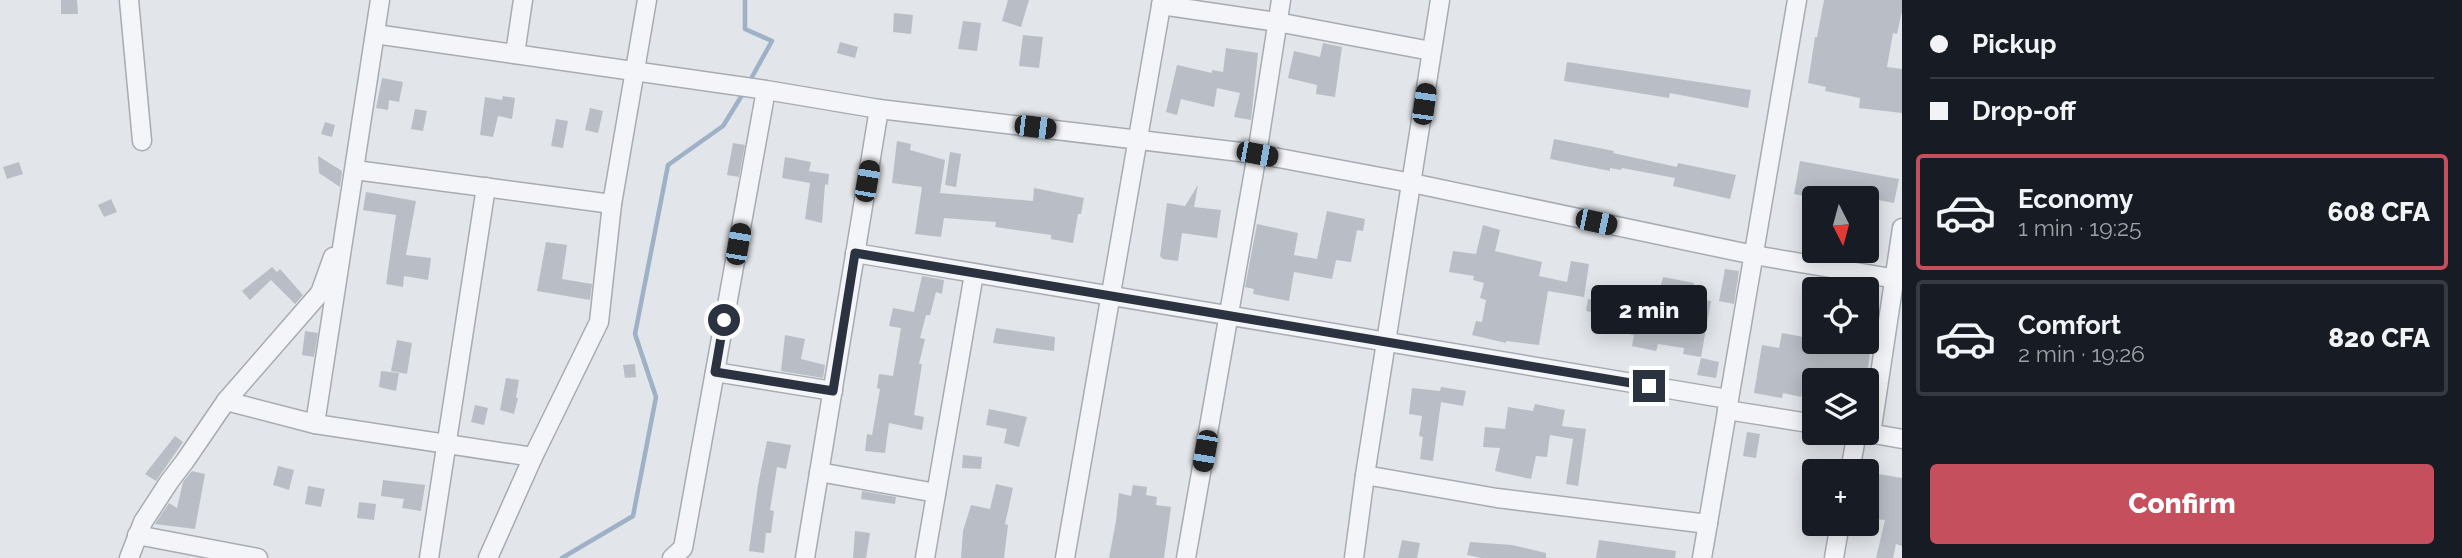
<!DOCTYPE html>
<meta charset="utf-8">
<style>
:root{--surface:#171b24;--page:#20242c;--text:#f1f3f6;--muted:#9ea1a6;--line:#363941;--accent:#c64f5e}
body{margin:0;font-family:Raleway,sans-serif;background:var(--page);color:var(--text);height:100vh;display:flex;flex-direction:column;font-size:26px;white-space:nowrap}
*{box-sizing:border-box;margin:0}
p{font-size:23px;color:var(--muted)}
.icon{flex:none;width:38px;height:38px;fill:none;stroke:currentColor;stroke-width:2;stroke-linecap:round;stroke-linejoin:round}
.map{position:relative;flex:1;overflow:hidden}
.panel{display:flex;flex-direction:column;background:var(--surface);width:560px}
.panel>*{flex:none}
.guide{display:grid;align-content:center;height:154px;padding:0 28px;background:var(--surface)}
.needle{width:46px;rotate:174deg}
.fabs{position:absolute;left:1802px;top:186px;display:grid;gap:14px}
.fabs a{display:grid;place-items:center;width:77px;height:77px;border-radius:7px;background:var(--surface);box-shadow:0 4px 18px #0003;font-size:35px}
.end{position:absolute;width:32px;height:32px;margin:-16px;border:9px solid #2b3240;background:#fff;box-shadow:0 0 0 4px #fff}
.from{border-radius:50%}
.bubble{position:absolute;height:49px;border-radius:7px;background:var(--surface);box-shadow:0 4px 18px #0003;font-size:23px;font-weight:800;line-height:49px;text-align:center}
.car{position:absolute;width:21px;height:42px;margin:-21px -10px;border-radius:9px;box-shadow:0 0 5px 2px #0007;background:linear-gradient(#222 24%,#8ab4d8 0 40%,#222 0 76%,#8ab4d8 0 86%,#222 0)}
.guide b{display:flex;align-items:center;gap:24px;height:66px;font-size:26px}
.guide b+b{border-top:2px solid var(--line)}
.guide i{width:18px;height:18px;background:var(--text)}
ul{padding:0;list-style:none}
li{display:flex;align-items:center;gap:21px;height:116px;margin:0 14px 10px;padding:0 14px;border:4px solid var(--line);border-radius:7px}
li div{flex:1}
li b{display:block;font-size:26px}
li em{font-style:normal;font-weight:800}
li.on{border-color:var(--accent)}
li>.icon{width:63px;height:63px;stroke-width:1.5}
.primary-button{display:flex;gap:14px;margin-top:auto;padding:14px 28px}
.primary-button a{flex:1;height:80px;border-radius:7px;background:var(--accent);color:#fff;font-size:28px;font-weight:800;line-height:80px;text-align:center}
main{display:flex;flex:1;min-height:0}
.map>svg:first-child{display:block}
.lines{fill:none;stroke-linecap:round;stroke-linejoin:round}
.stream{stroke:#9fb1c7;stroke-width:4.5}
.building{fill:#b9bec6}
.minor-casing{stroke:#a7acb3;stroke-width:21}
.minor{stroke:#f4f5f8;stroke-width:18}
.route{stroke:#2b3240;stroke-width:9}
</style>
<main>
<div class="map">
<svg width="1902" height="558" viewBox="0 0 1902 558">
<rect width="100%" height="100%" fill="#e2e5e9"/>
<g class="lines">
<!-- stream -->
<g class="stream">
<polyline points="745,0 745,29 772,41 748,84"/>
<polyline points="562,558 633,516 656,397 635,334 668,165 723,126 744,92"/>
</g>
</g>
<!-- building -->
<g class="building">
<polygon points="61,0 77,0 78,14 61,14"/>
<polygon points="1008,0 1029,0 1021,27 1002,21"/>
<polygon points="1824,0 1902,0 1902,11 1897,34 1893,33 1887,67 1902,69 1902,113 1859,108 1860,98 1825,91 1826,87 1808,83 1815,37 1817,37"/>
<polygon points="894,13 913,15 911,34 893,32"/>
<polygon points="963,21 981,23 977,51 958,49"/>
<polygon points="1023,35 1043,37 1039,68 1019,66"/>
<polygon points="840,42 858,47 855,58 837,53"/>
<polygon points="1323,43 1342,47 1335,97 1316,94 1317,85 1288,78 1294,51 1320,57"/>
<polygon points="1226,48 1258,53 1251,120 1234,117 1240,93 1217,88 1214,107 1181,99 1177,115 1166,112 1177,65 1212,73 1212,70 1223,72"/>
<polygon points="1567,62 1751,90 1748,108 1670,93 1669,98 1564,81"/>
<polygon points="382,78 403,82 399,102 389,100 388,110 376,108"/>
<polygon points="503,96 515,98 512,119 498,116 493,137 480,135 485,97 502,100"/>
<polygon points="590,108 603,111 598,133 585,130"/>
<polygon points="415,109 427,111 423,131 411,129"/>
<polygon points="556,119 568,121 563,148 551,146"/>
<polygon points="325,122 335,125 332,137 321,134"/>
<polygon points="1554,139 1614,151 1613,153 1677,167 1678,163 1736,175 1730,199 1673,186 1675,178 1622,168 1621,170 1610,168 1610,171 1550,159"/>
<polygon points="897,141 911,144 910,150 945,160 940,193 1033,201 1034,188 1084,198 1081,214 1078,214 1073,243 1051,239 1051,235 995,227 996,222 944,218 941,237 915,234 922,187 892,183"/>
<polygon points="733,143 745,145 739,177 727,175"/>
<polygon points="950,152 961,154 956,187 945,185"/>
<polygon points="318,156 342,171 340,187 319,173"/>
<polygon points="785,157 811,162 809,171 829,174 828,185 825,184 822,223 805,219 810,183 782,178"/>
<polygon points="1800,161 1899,179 1894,203 1867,198 1813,198 1794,194"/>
<polygon points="19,162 23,174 7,179 3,167"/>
<polygon points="1198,185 1194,207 1221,210 1217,238 1182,233 1178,261 1163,259 1160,256 1167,203 1185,206"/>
<polygon points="366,192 416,201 406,255 431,258 428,280 404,276 403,287 386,284 396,215 363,210"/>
<polygon points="111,199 117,212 104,217 98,205"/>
<polygon points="1327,211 1365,219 1363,231 1357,230 1351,262 1336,260 1332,279 1294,272 1289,301 1253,294 1254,289 1245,287 1257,224 1298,233 1294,255 1317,259"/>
<polygon points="1483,225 1500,230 1495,251 1542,262 1539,276 1567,282 1571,261 1589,264 1584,297 1548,291 1539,345 1506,341 1506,343 1472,335 1476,321 1482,322 1486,300 1480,298 1484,283 1473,280 1474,276 1449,272 1453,251 1476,254"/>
<polygon points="546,242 567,245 562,279 592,284 590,300 537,291"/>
<polygon points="272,267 277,272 280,269 303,295 295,304 271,280 250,300 242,291"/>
<polygon points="1725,269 1739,271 1734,304 1719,301"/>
<polygon points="922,276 944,280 942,294 936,292 930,315 926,315 920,338 925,339 919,364 922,364 914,415 924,417 922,430 889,423 885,453 865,451 867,434 872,435 880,389 877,388 879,374 893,376 901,328 889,326 893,308 914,312"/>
<polygon points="1663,277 1694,283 1691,298 1711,301 1701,357 1683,354 1684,348 1658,344 1656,351 1632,346 1634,335 1599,329 1601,314 1586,311 1588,299 1654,313"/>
<polygon points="996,328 1055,337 1054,351 993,343"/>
<polygon points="305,331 318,333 314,357 302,355"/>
<polygon points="1782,333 1804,337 1803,340 1835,349 1870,353 1867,375 1858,374 1857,380 1846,380 1846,374 1808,369 1801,397 1783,393 1782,398 1754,393 1762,345 1779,348"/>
<polygon points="785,335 805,339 801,359 825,365 823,378 781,371"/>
<polygon points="397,340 412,343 407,374 391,371"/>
<polygon points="1701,358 1719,362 1716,378 1697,375"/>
<polygon points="635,364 636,377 625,378 623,365"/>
<polygon points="381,371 399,373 396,391 379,387"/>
<polygon points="506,378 519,380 516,398 518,398 514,414 500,410"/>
<polygon points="1441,387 1466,391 1463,406 1441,402 1433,461 1420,459 1423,437 1419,436 1422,416 1409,414 1412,388 1440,391"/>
<polygon points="1535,404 1565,410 1562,426 1586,429 1578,486 1566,484 1573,439 1550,435 1547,457 1536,456 1531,479 1495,471 1500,448 1483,447 1485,427 1505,429 1508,407 1533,411"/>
<polygon points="475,405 488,408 484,425 471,422"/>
<polygon points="989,409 1027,417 1019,447 1004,443 1007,429 986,425"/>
<polygon points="1747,432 1760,434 1756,458 1743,456"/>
<polygon points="175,436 183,442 156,481 145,474"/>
<polygon points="767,441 791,445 786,469 777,467 770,510 774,511 771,533 766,533 764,553 749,551 758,485"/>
<polygon points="963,455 982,457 981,469 962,468"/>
<polygon points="278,466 294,470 289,490 273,485"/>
<polygon points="192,471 205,474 195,529 155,524 169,503 177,508 183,482"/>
<polygon points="1867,472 1902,478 1902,546 1896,544 1893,558 1876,558 1885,520 1875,519 1879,496 1867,494"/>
<polygon points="383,480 425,485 421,511 402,508 404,499 381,496"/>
<polygon points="996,484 1013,488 1005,524 1008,525 1004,558 961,558 963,531 971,505 990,509"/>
<polygon points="1133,485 1147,487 1146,495 1157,497 1156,505 1171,507 1164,558 1109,558 1116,521 1119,493 1131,496"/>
<polygon points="308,486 325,489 321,507 305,504"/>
<polygon points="862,491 896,497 895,504 861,499"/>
<polygon points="359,502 376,504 374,520 357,518"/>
<polygon points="855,531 870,533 866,558 853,558"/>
<polygon points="1402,540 1420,543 1417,558 1398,558"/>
<polygon points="1599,540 1676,551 1675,558 1596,558"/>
<polygon points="1470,542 1512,545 1546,553 1546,558 1482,558 1467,555"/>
</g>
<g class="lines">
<defs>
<g id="minor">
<polyline points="129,0 142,141"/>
<polyline points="1161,5 1277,22 1431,51"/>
<polyline points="375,34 766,90 879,109 1257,154 1412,183 1754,255 1902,280"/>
<polyline points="515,54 523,0"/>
<polyline points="355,170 612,204"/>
<polyline points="855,253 1728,399"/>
<polyline points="715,372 833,391"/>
<polyline points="226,401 315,424 533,457"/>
<polyline points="1727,410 1815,424"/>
<polyline points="315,424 380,0"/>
<polyline points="1863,432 1902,439"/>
<polyline points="1871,434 1902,228"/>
<polyline points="1850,471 1857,432"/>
<polyline points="819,472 936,493"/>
<polyline points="1365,475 1497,498 1708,524"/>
<polyline points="137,535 258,558"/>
<polyline points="129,558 143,522 169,482 185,461 226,401 320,293 333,257"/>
<polyline points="429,558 486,187"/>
<polyline points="488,558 533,457 599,322 612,204 647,0"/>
<polyline points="672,558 683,548 766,90"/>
<polyline points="805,558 879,109"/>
<polyline points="925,558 974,274"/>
<polyline points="1065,558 1162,0"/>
<polyline points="1186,558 1257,154 1281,0"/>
<polyline points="1354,558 1365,475 1440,0"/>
<polyline points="1702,558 1797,0"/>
<polyline points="1834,558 1840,523"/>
</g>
</defs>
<!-- minor casing -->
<use href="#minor" class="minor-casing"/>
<!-- minor -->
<use href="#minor" class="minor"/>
</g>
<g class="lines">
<!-- route -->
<polyline class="route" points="724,320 715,372 833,391 855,253 1649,386"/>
</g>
</svg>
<div class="fabs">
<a><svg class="needle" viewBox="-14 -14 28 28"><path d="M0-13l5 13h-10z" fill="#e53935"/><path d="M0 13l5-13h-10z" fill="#9ea1a6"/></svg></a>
<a><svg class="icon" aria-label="locate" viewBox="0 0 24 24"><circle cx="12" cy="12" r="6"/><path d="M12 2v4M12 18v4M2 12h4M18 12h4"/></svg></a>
<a><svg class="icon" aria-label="layers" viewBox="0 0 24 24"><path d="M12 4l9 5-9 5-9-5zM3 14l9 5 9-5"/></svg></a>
<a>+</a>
</div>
<i class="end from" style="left:724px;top:320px"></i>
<i class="end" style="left:1649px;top:386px"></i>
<div class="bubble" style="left:1591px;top:285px;width:116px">2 min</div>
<i class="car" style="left:1424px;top:104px;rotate:8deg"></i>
<i class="car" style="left:1035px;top:127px;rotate:97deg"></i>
<i class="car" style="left:1257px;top:154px;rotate:101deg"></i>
<i class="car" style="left:867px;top:181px;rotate:10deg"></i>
<i class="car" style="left:1596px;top:222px;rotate:102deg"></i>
<i class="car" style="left:738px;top:244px;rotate:10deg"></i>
<i class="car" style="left:1205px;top:451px;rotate:190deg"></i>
</div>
<section class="panel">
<div class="guide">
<b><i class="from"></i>Pickup</b>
<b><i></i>Drop-off</b>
</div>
<ul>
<li class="on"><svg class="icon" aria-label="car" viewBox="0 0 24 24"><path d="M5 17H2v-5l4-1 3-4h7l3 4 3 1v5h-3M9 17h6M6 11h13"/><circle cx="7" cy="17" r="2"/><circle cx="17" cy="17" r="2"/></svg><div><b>Economy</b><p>1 min · 19:25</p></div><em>608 CFA</em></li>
<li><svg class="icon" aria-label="car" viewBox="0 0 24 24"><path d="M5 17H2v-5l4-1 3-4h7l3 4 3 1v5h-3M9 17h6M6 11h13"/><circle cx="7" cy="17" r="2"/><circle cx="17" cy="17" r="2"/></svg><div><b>Comfort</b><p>2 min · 19:26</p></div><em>820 CFA</em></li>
</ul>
<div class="primary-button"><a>Confirm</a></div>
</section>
</main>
